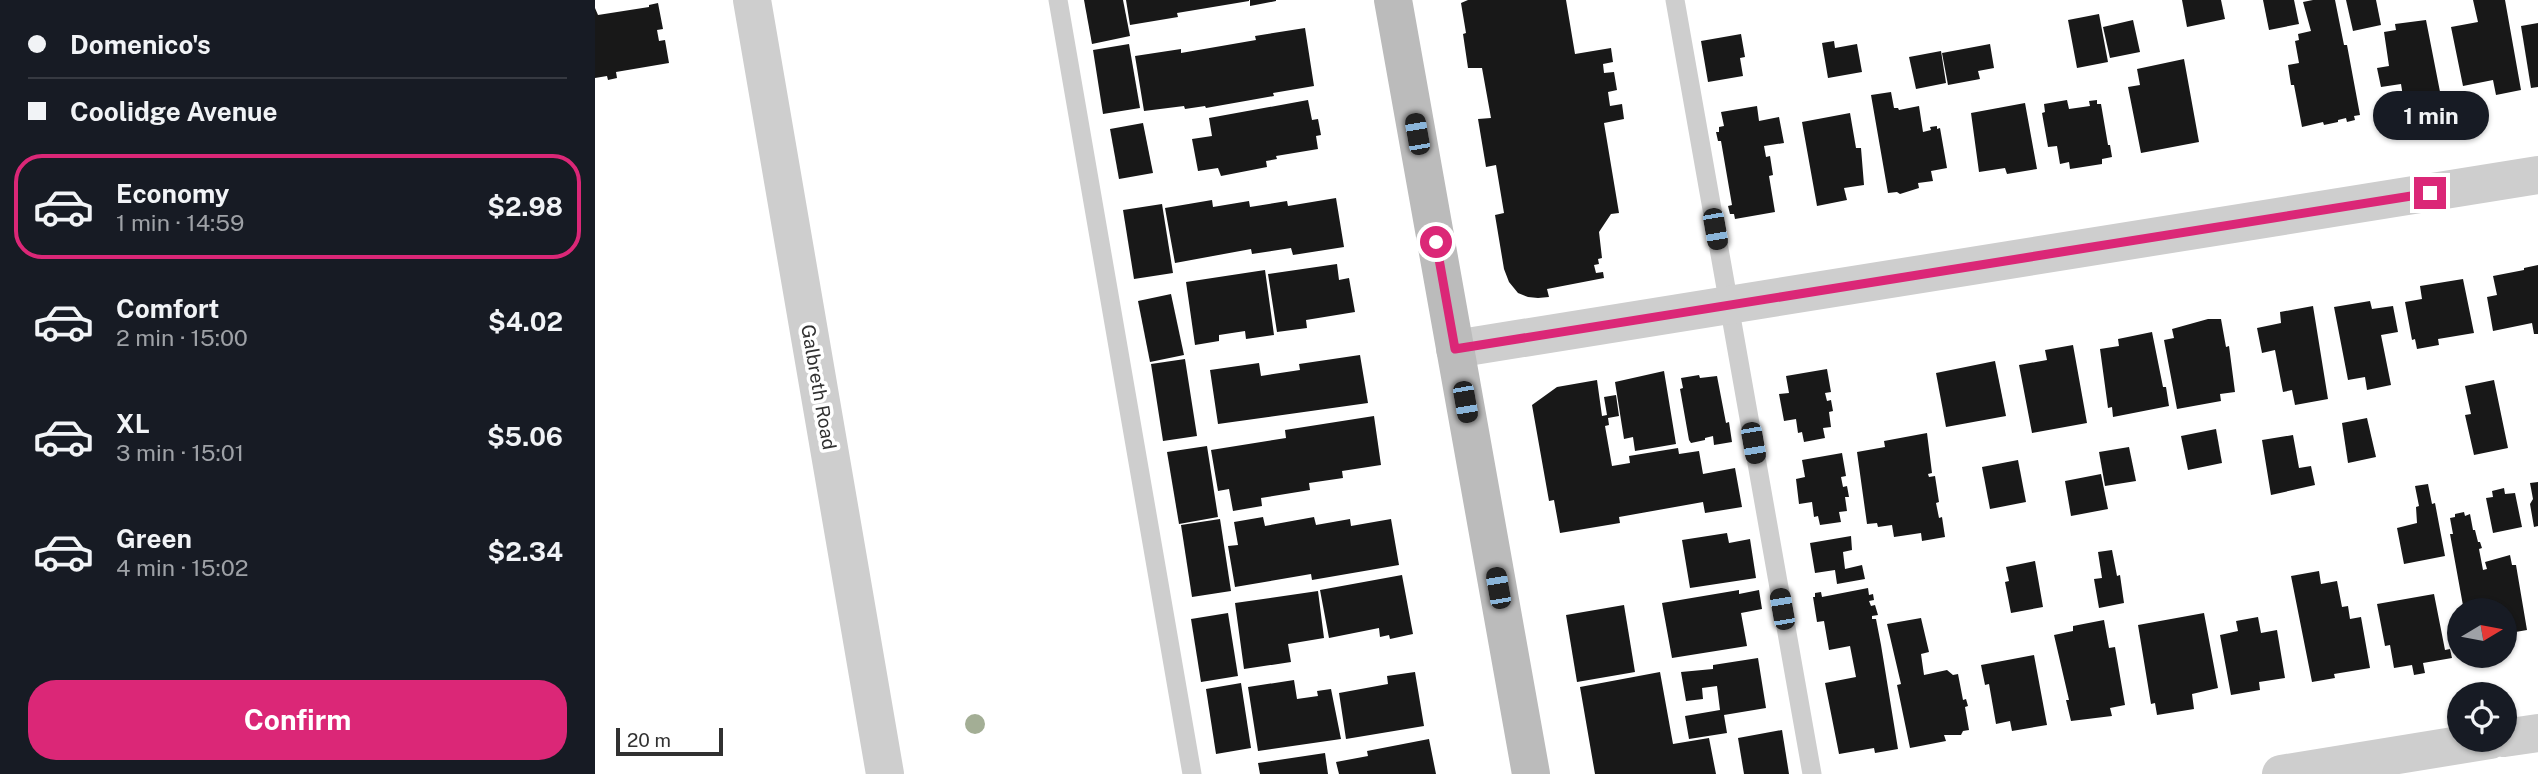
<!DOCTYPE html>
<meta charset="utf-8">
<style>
:root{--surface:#171b24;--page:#242831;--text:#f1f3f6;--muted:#9ea1a6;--line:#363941;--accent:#db2777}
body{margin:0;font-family:"Public Sans",sans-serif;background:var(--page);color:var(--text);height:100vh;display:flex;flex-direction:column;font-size:26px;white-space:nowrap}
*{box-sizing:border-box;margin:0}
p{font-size:23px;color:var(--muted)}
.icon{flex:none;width:38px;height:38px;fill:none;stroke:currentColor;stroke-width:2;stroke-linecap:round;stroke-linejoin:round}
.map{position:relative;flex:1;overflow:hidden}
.sheet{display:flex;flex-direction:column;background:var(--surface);width:595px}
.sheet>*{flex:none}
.guide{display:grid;align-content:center;height:154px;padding:0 28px;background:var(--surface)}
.needle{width:46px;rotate:80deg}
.buttons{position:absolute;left:1852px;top:598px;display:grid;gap:14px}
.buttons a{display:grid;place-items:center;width:70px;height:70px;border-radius:50%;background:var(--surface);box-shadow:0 2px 5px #0004;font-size:35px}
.scale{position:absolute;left:21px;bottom:18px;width:107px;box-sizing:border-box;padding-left:7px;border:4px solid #313131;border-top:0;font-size:19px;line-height:24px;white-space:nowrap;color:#313131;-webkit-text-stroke:5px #fff;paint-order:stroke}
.end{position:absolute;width:32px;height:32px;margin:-16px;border:9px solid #db2777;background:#fff;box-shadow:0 0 0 4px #fff}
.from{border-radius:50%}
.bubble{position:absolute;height:49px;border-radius:24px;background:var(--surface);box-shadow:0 2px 5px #0004;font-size:23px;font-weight:700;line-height:49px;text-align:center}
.car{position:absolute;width:21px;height:42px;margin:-21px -10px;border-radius:9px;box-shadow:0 0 5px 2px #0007;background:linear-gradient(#222 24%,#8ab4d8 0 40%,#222 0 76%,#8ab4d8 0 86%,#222 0)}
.guide b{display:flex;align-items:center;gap:24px;height:66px;font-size:26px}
.guide b+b{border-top:2px solid var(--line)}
.guide i{width:18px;height:18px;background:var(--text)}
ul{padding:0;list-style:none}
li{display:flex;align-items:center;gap:21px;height:105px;margin:0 14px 10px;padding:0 14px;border:4px solid transparent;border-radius:28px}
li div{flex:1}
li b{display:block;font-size:26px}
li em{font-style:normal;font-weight:700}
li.on{border-color:var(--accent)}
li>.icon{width:63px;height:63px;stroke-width:1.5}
.cta{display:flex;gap:14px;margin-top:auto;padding:14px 28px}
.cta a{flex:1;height:80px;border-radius:28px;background:var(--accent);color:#fff;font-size:28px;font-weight:700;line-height:80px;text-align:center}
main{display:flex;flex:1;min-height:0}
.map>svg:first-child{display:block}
.building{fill:#181818}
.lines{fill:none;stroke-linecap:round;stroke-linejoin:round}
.service{stroke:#cecece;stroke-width:19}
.minor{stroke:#cecece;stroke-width:38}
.secondary{stroke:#bbb;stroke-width:38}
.tree{fill:#a3ae95}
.route{stroke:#db2777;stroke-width:9}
.labels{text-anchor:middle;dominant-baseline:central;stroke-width:7;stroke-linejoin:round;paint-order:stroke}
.street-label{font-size:19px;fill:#313131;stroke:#fff}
</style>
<main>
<section class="sheet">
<div class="guide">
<b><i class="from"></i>Domenico's</b>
<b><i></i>Coolidge Avenue</b>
</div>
<ul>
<li class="on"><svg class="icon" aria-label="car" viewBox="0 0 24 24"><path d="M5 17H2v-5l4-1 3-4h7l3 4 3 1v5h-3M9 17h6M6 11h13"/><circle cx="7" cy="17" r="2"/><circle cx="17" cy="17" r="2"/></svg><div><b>Economy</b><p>1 min · 14:59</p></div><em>$2.98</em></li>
<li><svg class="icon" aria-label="car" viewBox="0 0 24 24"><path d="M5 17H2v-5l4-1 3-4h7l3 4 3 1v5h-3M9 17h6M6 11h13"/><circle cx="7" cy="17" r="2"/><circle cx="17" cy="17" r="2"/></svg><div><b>Comfort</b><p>2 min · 15:00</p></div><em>$4.02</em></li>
<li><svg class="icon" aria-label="car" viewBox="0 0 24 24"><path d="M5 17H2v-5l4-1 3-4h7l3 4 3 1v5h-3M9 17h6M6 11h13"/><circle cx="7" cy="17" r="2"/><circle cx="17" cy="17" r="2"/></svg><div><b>XL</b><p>3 min · 15:01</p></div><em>$5.06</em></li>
<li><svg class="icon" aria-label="car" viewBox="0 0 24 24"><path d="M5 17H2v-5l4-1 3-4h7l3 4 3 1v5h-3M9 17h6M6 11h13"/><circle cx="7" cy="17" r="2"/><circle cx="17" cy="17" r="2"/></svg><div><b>Green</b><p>4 min · 15:02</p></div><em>$2.34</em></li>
</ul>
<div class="cta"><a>Confirm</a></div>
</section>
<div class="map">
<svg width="1943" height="774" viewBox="0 0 1943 774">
<rect width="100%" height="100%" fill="#fff"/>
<!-- building -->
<g class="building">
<polygon points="489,0 528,0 535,36 497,44"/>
<polygon points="531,0 654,0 654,1 582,13 583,17 535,25"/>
<polygon points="655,0 681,0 681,1 655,6"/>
<polygon points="873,0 971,0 980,54 1016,48 1018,62 1008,64 1009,73 1019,72 1022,90 1013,92 1015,106 1027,104 1029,119 1009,123 1024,213 1016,214 1004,232 1007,258 1003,259 1004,264 999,265 1001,273 1008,272 1009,278 952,289 954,297 943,298 933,297 923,293 914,282 909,269 900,215 909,213 901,165 891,167 883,119 896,118 887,68 873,68 868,34 871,33 866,3"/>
<polygon points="1587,0 1626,0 1630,19 1592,27"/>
<polygon points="1668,0 1699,0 1704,24 1674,30"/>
<polygon points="1718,0 1740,0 1749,45 1752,45 1765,115 1759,116 1760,120 1752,122 1751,118 1743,120 1743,122 1729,125 1728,122 1707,127 1699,85 1696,85 1693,65 1704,63 1700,41 1704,40 1703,34 1716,31 1708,2"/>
<polygon points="1751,0 1781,0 1786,25 1758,31"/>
<polygon points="1878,0 1910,0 1926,90 1901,95 1898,80 1868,86 1856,27 1883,22"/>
<polygon points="63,3 68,29 62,30 64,41 70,40 74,63 21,72 22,78 13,80 12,76 0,78 0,8 3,15 54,7 54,5"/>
<polygon points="1504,14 1513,62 1482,68 1473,20"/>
<polygon points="1538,20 1545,52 1515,58 1508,27"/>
<polygon points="1831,20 1847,102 1810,109 1806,84 1786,87 1782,68 1794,66 1789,32 1801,30 1800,24"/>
<polygon points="1943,23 1943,87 1936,88 1926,26"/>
<polygon points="710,28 719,86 678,93 679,96 611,108 610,106 590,109 589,106 549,111 540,56 586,49 586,53 661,40 660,36"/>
<polygon points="1146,34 1150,57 1145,58 1148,76 1113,82 1106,41"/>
<polygon points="1239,41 1240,48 1262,44 1267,72 1233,78 1227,43"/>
<polygon points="534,44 545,108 508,114 498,50"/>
<polygon points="1395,44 1399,68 1383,71 1385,79 1353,85 1347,53"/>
<polygon points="1346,51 1351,83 1321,89 1314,57"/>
<polygon points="1589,59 1604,142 1546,153 1533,87 1545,85 1542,69"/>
<polygon points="1296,92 1299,108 1303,108 1304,110 1324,106 1328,132 1336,130 1335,127 1342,126 1342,129 1345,128 1352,168 1336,171 1338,181 1323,183 1324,188 1305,194 1302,192 1293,193 1276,95"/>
<polygon points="713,100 717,120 723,119 726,135 721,136 723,149 681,156 682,159 671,161 672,167 626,176 623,168 603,171 597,139 617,136 614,118"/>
<polygon points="1472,100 1474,109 1495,106 1494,101 1502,100 1502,104 1506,104 1513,145 1515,145 1517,157 1507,159 1507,164 1475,169 1474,162 1465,164 1462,146 1453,147 1447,113 1450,112 1449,104"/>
<polygon points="1430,103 1442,169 1412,174 1410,168 1384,172 1376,113"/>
<polygon points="1162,106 1164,121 1184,117 1189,143 1169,146 1171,157 1175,156 1178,175 1174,176 1180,212 1140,219 1139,214 1135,214 1133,206 1137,205 1126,141 1123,141 1121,132 1124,132 1124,127 1129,126 1126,112"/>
<polygon points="1255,113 1261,148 1266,148 1269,185 1249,188 1252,200 1222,206 1207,122"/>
<polygon points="548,123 558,173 524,179 515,129"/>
<polygon points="741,198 749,247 698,255 696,248 657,254 656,249 580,263 570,208 617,200 618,207 654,201 655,207 692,201 693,206"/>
<polygon points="567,204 578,273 539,279 528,210"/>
<polygon points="742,264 744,280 754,278 760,312 711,320 712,328 682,332 673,274"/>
<polygon points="1943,265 1943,334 1939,334 1937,323 1898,331 1892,297 1902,295 1898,276 1929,270 1929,268"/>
<polygon points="670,270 679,335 651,339 650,331 624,335 624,341 600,345 591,282"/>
<polygon points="1868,279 1879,333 1843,339 1844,345 1822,349 1820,339 1817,340 1810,302 1827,299 1825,286"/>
<polygon points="576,294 589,355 555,362 543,301"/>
<polygon points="1775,301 1777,309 1798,306 1803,332 1786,335 1796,385 1772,390 1770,377 1753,380 1739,307"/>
<polygon points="1718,306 1733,399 1700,405 1697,390 1688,392 1680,350 1667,353 1662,328 1686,323 1685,312"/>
<polygon points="1613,319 1626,319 1631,347 1634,346 1640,392 1625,394 1626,401 1582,409 1569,340 1579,338 1577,329"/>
<polygon points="1557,332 1568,387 1571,387 1574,406 1518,417 1517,407 1513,408 1505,349 1524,346 1523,339"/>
<polygon points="1478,345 1492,423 1437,433 1424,365 1452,360 1450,350"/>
<polygon points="765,355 773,403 623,424 615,370 664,363 666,376 705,370 704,364"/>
<polygon points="590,359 602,436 568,441 556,364"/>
<polygon points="1400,361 1411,416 1351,427 1341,373"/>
<polygon points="1232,369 1236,392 1230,393 1232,401 1236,400 1238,411 1234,412 1236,427 1228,428 1230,438 1209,442 1207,432 1203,433 1201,419 1189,421 1184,394 1194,393 1191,376"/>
<polygon points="1069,371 1081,444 1040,451 1038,437 1029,439 1020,382"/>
<polygon points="1104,375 1105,378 1122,376 1131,423 1134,422 1137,442 1119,445 1118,436 1110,438 1110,440 1096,443 1094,440 1085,389 1088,388 1086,378"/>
<polygon points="1002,380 1007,416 1012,415 1009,397 1021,395 1024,416 1013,418 1014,425 1010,426 1017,466 1035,463 1034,456 1083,448 1084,454 1104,451 1108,474 1140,468 1147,507 1110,513 1108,502 1024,517 1025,523 965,533 959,500 954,501 937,405 962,387"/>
<polygon points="1899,380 1913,448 1879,455 1870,415 1876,414 1870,386"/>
<polygon points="779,416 786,465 747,471 748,478 714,483 715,490 666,498 667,506 638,511 634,489 623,491 616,450 691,438 690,430"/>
<polygon points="1772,418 1781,457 1753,463 1747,423"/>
<polygon points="1621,429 1627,463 1593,470 1586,436"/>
<polygon points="1332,433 1337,473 1333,474 1334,477 1340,476 1344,502 1341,503 1344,518 1347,517 1350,537 1327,541 1326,533 1299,537 1297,525 1283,527 1282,523 1272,524 1262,452 1290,447 1289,441"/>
<polygon points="1698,435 1704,468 1716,466 1720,485 1676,495 1667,440"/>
<polygon points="612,446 623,517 584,524 572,452"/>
<polygon points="1534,447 1541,481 1510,486 1504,452"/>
<polygon points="1247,453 1251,476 1246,477 1248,487 1252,486 1254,497 1250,497 1252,511 1244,512 1246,522 1225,525 1223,516 1219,517 1217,502 1204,504 1201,479 1210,477 1207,460"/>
<polygon points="1423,460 1431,502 1395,509 1387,467"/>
<polygon points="1506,474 1513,509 1476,516 1470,481"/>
<polygon points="1943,482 1943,526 1939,527 1935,504 1938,499 1935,483"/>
<polygon points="1833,484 1837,504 1840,503 1850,556 1809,564 1802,528 1822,523 1821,507 1824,506 1820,486"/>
<polygon points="1909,488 1910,494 1920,493 1927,527 1898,533 1891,498 1898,497 1897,491"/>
<polygon points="1869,512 1870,516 1875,514 1878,530 1880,530 1883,542 1885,542 1887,548 1884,549 1888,570 1892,569 1890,562 1915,555 1917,565 1921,565 1932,630 1909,634 1909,611 1869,611 1855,534 1858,534 1855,518 1860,517 1860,514"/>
<polygon points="668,517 670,526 719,517 721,525 755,519 756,526 796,519 804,565 717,580 716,574 640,587 633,546 643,545 639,522"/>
<polygon points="625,519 636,591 597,597 586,525"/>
<polygon points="1132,533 1134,543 1155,539 1161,578 1095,588 1087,540"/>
<polygon points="1256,536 1257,550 1248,552 1250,569 1267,565 1270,579 1242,584 1240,570 1220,573 1215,543"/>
<polygon points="1517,550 1522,576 1525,575 1529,603 1504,608 1499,579 1507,578 1503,552"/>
<polygon points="1440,561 1448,607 1416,613 1410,582 1414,581 1411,567"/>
<polygon points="1724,571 1726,584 1742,581 1747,607 1753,606 1755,619 1766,617 1775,668 1739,674 1740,678 1717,682 1696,576"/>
<polygon points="807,575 818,634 795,639 794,635 785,637 784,628 734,638 725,590"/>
<polygon points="1273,588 1274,595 1278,594 1279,600 1274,601 1276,606 1280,605 1283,615 1277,616 1277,619 1281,619 1286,645 1303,749 1280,753 1279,748 1244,754 1230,683 1261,677 1255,646 1234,650 1229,621 1222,622 1218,597 1220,597 1220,593 1226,592 1227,597"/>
<polygon points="1144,590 1144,594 1164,590 1167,609 1146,613 1152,646 1077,658 1067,603"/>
<polygon points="723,591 729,638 693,644 696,662 649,669 640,603"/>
<polygon points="1839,594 1850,650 1855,649 1857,658 1828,663 1830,673 1819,675 1817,665 1799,668 1795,645 1790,646 1782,604"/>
<polygon points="1029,605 1040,672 982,682 971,615"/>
<polygon points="633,613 643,676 606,682 596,619"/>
<polygon points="1609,613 1623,688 1597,694 1599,709 1562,715 1560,703 1556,704 1543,625"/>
<polygon points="1663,617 1666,633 1682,630 1690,678 1664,682 1665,690 1636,695 1625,635 1643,631 1641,621"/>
<polygon points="1326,618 1334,652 1326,654 1329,675 1352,670 1358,675 1363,674 1368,700 1371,699 1373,706 1370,707 1374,730 1368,731 1366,735 1349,735 1351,741 1315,748 1302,685 1306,684 1292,624"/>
<polygon points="1509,620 1514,648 1520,647 1530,705 1515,708 1517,716 1476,721 1471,700 1474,700 1459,635 1478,631 1478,626"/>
<polygon points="1439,655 1452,725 1417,731 1415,721 1401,724 1394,684 1390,685 1386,665"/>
<polygon points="1163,658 1171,708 1129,715 1132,733 1094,739 1090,716 1125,710 1122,686 1107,688 1108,699 1091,701 1086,672 1118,669 1118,665"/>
<polygon points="820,672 829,726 751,739 744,693 793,684 792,676"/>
<polygon points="1065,672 1078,744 1114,738 1121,774 1000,774 985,687"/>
<polygon points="699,680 702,699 723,696 722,691 736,689 746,739 663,751 653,687"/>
<polygon points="646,683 656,748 621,754 611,689"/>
<polygon points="1187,730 1194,774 1149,774 1143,738"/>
<polygon points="834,739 841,774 744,774 741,762 773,756 772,751"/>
<polygon points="730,753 733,774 665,774 663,763"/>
</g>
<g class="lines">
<!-- service -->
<g class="service">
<polyline points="463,0 597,774"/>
<polyline points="1080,0 1217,774"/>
</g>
<!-- minor -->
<g class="minor">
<polyline points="157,0 290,774"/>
<polyline points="860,349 1943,175"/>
<polyline points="1909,738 1943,733"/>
<polyline points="1686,774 1895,740"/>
</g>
<!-- secondary -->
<polyline class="secondary" points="798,0 936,774"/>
</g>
<!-- trees -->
<circle class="tree" cx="380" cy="724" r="10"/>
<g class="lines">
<!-- route -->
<polyline class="route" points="841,242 860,349 1835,193"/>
</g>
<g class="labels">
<!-- street labels -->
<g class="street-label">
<text transform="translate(224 387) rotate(80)">Galbreth Road</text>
</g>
</g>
</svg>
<div class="buttons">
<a><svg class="needle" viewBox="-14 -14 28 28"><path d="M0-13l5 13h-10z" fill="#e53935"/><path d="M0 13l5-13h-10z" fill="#9ea1a6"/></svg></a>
<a><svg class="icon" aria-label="locate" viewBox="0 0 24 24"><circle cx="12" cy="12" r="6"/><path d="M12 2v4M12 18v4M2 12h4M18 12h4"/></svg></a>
</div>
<div class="scale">20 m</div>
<i class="end from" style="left:841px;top:242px"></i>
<i class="end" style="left:1835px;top:193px"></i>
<div class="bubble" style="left:1778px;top:91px;width:116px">1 min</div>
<i class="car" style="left:822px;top:134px;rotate:350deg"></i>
<i class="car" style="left:1120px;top:229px;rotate:170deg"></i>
<i class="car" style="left:870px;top:402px;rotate:170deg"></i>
<i class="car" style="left:1158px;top:443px;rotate:170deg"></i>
<i class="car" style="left:903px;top:588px;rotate:350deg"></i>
<i class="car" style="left:1187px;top:609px;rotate:350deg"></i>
</div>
</main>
